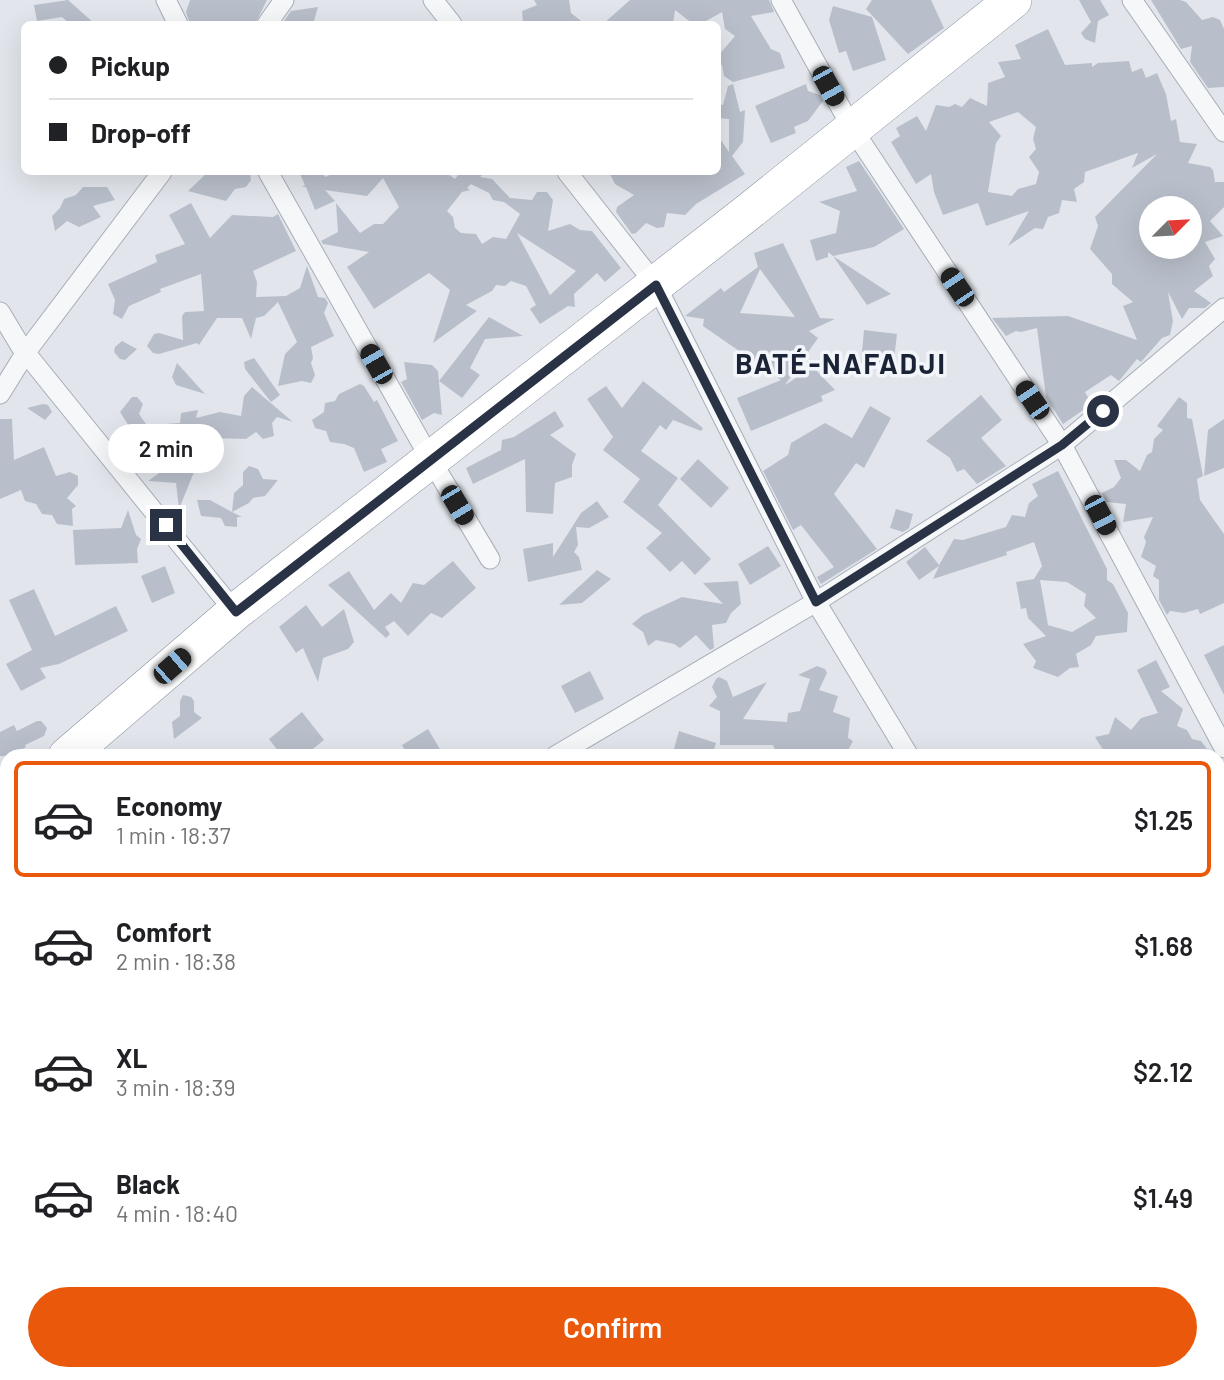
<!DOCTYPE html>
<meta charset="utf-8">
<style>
:root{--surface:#fff;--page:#f6f6f6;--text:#202124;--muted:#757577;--line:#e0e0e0;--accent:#ea580c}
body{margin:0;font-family:Barlow,sans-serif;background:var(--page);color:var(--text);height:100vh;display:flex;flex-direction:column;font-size:26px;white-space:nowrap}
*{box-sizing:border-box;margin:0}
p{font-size:23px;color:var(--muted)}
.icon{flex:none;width:38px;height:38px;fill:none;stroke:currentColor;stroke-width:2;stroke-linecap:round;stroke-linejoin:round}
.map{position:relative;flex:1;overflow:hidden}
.details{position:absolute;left:0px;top:749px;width:1225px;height:632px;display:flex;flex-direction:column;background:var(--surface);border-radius:21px 21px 0 0;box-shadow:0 7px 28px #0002}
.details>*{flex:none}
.banner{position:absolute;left:21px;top:21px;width:700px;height:154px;border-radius:10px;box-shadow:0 7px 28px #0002;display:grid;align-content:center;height:154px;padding:0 28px;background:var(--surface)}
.needle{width:46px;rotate:66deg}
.fabs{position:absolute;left:1139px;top:196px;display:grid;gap:14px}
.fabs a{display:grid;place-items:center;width:63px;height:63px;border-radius:50%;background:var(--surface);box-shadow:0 7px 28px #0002;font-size:35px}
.end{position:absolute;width:32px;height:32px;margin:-16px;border:9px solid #293345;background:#fff;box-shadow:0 0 0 4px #fff}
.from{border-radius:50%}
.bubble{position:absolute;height:49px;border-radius:24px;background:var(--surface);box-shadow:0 7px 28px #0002;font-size:23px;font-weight:600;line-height:49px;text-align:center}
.car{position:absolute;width:21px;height:42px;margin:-21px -10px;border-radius:9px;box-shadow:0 0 5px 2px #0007;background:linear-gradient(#222 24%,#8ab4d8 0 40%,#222 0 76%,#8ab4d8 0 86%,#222 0)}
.banner b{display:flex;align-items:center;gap:24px;height:66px;font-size:26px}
.banner b+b{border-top:2px solid var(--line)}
.banner i{width:18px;height:18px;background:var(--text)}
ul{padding:12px 0 0;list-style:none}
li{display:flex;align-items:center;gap:21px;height:116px;margin:0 14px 10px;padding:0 14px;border:4px solid transparent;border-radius:10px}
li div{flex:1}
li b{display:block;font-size:26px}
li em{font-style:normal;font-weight:600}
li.selected{border-color:var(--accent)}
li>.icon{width:63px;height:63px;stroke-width:1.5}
.cta{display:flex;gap:14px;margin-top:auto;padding:14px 28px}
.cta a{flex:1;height:80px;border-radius:42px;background:var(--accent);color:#fff;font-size:28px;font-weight:600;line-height:80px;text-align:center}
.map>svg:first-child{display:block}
.building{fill:#b9bfca;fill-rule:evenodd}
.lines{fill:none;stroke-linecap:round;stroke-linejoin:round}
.street-casing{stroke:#a7adb7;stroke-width:21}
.highway-casing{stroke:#8893a3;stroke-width:38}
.path{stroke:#c0c4ca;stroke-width:3.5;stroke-dasharray:5 5;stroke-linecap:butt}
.street{stroke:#f5f7f9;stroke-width:19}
.highway{stroke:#fff;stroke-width:37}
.route{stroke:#293345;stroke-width:9}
.labels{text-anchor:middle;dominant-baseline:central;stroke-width:7;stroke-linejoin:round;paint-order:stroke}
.district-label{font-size:28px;font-weight:bold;letter-spacing:2px;fill:#1b2436;stroke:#f2f5f9}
</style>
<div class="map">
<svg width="1224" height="1380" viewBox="0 0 1224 1380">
<rect width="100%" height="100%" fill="#e2e6ec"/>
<!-- building -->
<g class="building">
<polygon points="68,0 95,24 70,24 62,17 37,21 34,5"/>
<polygon points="190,0 267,0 255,24 190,24 186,12"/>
<polygon points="534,0 569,0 571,13 585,24 523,24 522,11 537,5"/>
<polygon points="630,0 769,0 774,12 751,16 771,49 780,53 785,68 733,82 724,76 722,65 718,65 718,56 735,36 725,29 722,12 701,24 693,24 675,10 673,24 603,24"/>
<polygon points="872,0 931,0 944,28 908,54 866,9"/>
<polygon points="1079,0 1100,0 1109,15 1098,21 1095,43 1085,39 1081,33 1091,22"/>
<polygon points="1151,0 1180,0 1186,2 1202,20 1213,17 1220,20 1224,29 1224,87 1208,88 1190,62 1192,46 1181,49"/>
<polygon points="833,6 872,17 886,60 853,71 846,51 839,53 829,20"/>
<polygon points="318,7 313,24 282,24 291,11"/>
<path d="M1048,29L1065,65L1092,63V67L1098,63L1129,61L1132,72L1142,68L1146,78L1157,73L1166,94L1171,121L1176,119L1180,142L1197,144L1188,163L1210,167L1213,170L1215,182H1224V207L1210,221L1223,236L1205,242L1215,259L1209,266L1213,276L1194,291L1211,303L1205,308H1189L1182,319L1168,292L1173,321L1170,335L1162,338L1141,362L1137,359L1119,381L1111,375L1085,392L1092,404L1063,424L1046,397L1037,328L1021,332L1016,331L1006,336L992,318L1068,316L1137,340L1123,306L1133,302L1112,284V274L1090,249L1098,226L1095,217L1157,154L1132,168L1138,153L1085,172L1084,182L1074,189L1077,202L1062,200L1059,213L1048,217L1043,229L1035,228L1008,246L1029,211L986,226L978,203L943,215L934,192L931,174L916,184L891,142L900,136L896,128L917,116L926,131L936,105L949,107L955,104L962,107L970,98L987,106L988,83L1005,77L998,62L1021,59L1015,45ZM1018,112L1036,127L1033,139L1036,149L1029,157L1039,172L1036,184L1018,189L1012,196L988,192L996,143L1001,136L989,122ZM1152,208H1190V247H1152Z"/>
<polygon points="733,84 740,112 745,110 743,142 732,156 745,174 696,204 685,215 667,213 664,227 657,228 646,223 636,233 632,234 616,212 617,207 634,195 615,184 609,172 718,172 718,136 729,152 729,119 718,118 718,104 723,105 728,86"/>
<polygon points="806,84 808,91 820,95 823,101 808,121 794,127 796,133 771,143 755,106"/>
<polygon points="859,161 904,229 874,247 833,256 891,294 867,305 833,256 828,252 828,257 816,261 810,240 836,233 840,211 819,202 857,191 846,167"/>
<polygon points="208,172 250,172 251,180 246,187 235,189 226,201 188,191"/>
<path d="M299,172H323L325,177L338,172H445L455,179L461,172H485L480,177L492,179L510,198L532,200L537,192H547L553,200L548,231L570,224L580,230L592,231L621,268L605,282L597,273L574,294L575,307L568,306L540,324L530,309L536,305L526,286L511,281L505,286L496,285L492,291L466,305L477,311L433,343L450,290L429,273L374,309L347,267L369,252L323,244L321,241L338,232L336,203L360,233L374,224H383L399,207L383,178L367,196L325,190L335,201L315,210L306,187H302L305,185ZM471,184L489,193L493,200L504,202L520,214L506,239L493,237L482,244L476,234L461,233L455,228L453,217L447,211L462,192L470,190L467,188ZM517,233L576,271L550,295Z"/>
<polygon points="83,187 107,187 115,200 93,206 101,217 79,227 67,221 55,231 52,216 60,208 64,199 76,195"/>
<polygon points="191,203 210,238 232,215 273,217 278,214 296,251 253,271 257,282 256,297 286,296 300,288 307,266 318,297 325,298 328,303 324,313 334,336 311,347 313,358 311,363 315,375 311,383 302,381 278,386 285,354 297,342 278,302 264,316 256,318 251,339 242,318 217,318 199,345 197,343 159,354 153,353 147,346 154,334 159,333 183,340 182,316 185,312 204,311 201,274 160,289 161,292 129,306 122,319 113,314 115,300 108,284 157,262 155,255 185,244 169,215"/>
<path d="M783,243L820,318L835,319L809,331L818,338L785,385L813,367L835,390L821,396L823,401L751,431L737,398L781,380L703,326L704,319L685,316L721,288L724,292L758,267L754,253ZM760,269L795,317L740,313Z"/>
<polygon points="489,317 523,336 485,339 470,368 480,375 462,398 439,381"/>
<polygon points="864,330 897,334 893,367 861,363"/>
<polygon points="122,341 137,349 125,360 120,359 114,352 115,347"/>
<polygon points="254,358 280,395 271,402 245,369 244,362"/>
<polygon points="404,362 432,365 438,371 442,415 434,413 422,420 401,382 407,379"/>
<polygon points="177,363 205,394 176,385 172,377"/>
<polygon points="643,381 703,428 701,431 673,420 666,430 660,425 641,451 678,478 658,505 711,559 695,575 682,561 670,572 646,548 662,533 623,502 640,479 603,450 613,437 587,399 606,386 622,408"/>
<polygon points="360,384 364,386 374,402 377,400 398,441 381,449 387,462 364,472 354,448 344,444 330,442 326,431 315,428 312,420 324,412 325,403 335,401 339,394"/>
<polygon points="252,387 293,422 277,417 272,423 274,436 263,439 256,432 246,439 212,438 215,440 205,454 193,458 194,472 179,509 176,483 148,481 179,459 174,458 175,451 160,446 155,434 166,424 180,423 181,413 198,410 196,418 220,412 241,416 244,396"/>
<polygon points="981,395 1002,420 981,438 1006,466 977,484 964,469 957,472 950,458 926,441"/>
<polygon points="132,397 137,397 143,404 139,414 148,427 140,432 132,431 120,412"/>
<polygon points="1179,397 1187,403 1187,418 1192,419 1203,476 1197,479 1200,500 1224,534 1224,603 1200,614 1198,609 1184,613 1170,611 1167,615 1159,600 1159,580 1153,576 1156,566 1141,557 1146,542 1144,537 1153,517 1123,522 1126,504 1106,502 1102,493 1114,487 1121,478 1114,460 1126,460 1140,471 1147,455 1152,452 1154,439 1163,430 1157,426"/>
<polygon points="43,404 48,405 52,412 45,420 27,408"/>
<polygon points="870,406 891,418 864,468 856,463 834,494 877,549 821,584 817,577 834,567 801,525 793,530 763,471 788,455 791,443 825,423 852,438"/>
<polygon points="555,411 564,426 550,435 576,454 572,465 572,477 555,483 553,514 526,512 525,459 473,484 466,468 501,450 502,440 514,437"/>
<polygon points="0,419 12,419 14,460 44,447 56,476 70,472 78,476 78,485 67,498 76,506 72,509 73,526 57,524 52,515 42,514 36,504 25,501 21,490 0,499"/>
<polygon points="1224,419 1224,468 1204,476 1208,430"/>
<polygon points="698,459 729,488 711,508 680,479"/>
<polygon points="249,466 258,469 263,479 278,480 265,496 253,498 249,503 232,512 242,517 237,517 237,527 225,526 221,518 201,516 197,500 210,500 232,512 234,493 243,485 243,472"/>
<path d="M1058,471L1107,569V580L1113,584L1128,613L1127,632L1096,636L1091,645L1076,654L1079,667L1070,668L1058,677L1033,668L1036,661L1023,644L1046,636L1028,618L1026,608L1021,609L1016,582L1034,579L1042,566L1034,542L1006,552L1007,555L933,579L939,566L919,580L906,562L925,547L939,565L954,539L963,540L1006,527L1012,515L1025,517L1029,503L1038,496L1032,484ZM1040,580L1067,582L1086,594L1084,606L1096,618L1072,632L1048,625Z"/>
<polygon points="597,501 609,517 589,528 576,527 578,545 574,552 579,557 582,570 528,582 523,549 553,543 553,557 581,513"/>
<polygon points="896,509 913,514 909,528 903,532 890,528"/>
<polygon points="128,510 136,535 141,539 137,549 138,563 75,565 73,530 121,528"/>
<polygon points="768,546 781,566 750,585 738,564"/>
<polygon points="453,561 476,588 442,618 431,613 408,636 394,621 385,627 390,634 386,638 328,585 349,571 374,610 391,593 401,603 413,583 424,585"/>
<polygon points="165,566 175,593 152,603 141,576"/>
<polygon points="597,570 611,579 582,603 559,605"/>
<polygon points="738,581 741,604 731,613 726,623 712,625 714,648 710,650 696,635 680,648 674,644 656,640 648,646 643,632 632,624 643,615 682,597 723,604 703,583"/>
<polygon points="34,589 55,636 116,606 128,631 59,664 40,668 46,678 21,691 6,664 32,650 9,600"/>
<polygon points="306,605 322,627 344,609 354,642 348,649 323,658 318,682 303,648 296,653 279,627"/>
<polygon points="1224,645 1224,695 1204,655"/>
<polygon points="1156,660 1170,687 1161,691 1183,709 1177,726 1187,730 1192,739 1201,741 1212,756 1107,756 1095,737 1109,734 1115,717 1131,730 1141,718 1158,713 1137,670"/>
<polygon points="817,666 825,669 827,673 819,690 838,696 833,712 850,718 848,738 853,741 845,756 784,756 776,752 773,745 720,745 720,711 709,706 717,697 712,687 716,679 719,677 727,681 733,697 767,682 743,719 787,722 788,713 800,711 810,679 798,675"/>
<polygon points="590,671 604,699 575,713 561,686"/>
<polygon points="183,695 191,697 194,701 194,712 202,718 174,739 172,722 180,716 180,701"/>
<polygon points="302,712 324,740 304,756 282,756 269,739"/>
<polygon points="37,721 41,721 47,728 44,736 25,745 26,747 10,756 0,756 0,732 14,725 17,731"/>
<polygon points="428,729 444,756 408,756 402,745"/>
<polygon points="679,731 716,743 712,756 672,756"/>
</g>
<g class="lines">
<defs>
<g id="street">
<polyline points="166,0 178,24"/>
<polyline points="433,0 452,24"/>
<polyline points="781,0 852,128 1062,445 1224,748"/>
<polyline points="1132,0 1224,132"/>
<polyline points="267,24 284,0"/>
<polyline points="268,172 431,460 490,559"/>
<polyline points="567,172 656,285 816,602 909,756"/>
<polyline points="0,312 21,347 235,612"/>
<polyline points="0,394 26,352 162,172"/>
<polyline points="555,756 816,602 1062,445 1224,308"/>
<polyline points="1218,945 1224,942"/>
<polyline points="0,1136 7,1134"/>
<polyline points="268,1374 270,1380"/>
<polyline points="378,1380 380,1374"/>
</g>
<g id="highway">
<polyline points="67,756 235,612 747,213 1013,0"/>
<polyline points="0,812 7,808"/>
</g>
</defs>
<!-- street casing -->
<use href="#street" class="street-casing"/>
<!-- highway casing -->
<use href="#highway" class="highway-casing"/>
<!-- path -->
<g class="path">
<polyline points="716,1380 717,1374"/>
<polyline points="1091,1380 1092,1374"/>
</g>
<!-- street -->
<use href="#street" class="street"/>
<!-- highway -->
<use href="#highway" class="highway"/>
</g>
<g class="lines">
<!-- route -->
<polyline class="route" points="166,525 236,612 656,285 816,602 1062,445 1103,411"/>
</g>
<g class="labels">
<!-- district labels -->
<g class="district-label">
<text x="841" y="363">BATÉ-NAFADJI</text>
</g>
</g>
</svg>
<div class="fabs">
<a><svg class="needle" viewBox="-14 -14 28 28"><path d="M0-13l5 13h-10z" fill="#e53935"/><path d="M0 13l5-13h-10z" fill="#757577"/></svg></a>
</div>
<i class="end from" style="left:1103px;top:411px"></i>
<i class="end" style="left:166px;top:525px"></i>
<div class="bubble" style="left:108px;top:424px;width:116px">2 min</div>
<i class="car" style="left:828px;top:86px;rotate:151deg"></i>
<i class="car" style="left:957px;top:287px;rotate:326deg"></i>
<i class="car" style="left:376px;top:364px;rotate:330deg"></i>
<i class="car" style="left:1032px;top:400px;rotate:326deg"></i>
<i class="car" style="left:457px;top:505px;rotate:149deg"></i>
<i class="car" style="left:1100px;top:515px;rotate:152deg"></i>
<i class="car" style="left:172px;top:666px;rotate:49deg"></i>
<div class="banner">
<b><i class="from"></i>Pickup</b>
<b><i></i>Drop-off</b>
</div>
<section class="details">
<ul>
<li class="selected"><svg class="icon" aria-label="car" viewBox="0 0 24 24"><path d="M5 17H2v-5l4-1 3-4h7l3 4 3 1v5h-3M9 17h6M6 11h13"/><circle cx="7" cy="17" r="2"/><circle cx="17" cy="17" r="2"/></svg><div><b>Economy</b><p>1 min · 18:37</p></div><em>$1.25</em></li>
<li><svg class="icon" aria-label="car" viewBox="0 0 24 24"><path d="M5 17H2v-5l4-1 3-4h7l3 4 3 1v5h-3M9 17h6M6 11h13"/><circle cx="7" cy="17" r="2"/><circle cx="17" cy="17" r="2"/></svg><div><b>Comfort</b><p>2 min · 18:38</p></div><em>$1.68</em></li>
<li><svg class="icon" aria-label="car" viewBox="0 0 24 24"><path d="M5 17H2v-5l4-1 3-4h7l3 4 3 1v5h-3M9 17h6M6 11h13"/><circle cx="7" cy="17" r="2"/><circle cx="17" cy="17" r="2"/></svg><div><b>XL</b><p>3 min · 18:39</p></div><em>$2.12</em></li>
<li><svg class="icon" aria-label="car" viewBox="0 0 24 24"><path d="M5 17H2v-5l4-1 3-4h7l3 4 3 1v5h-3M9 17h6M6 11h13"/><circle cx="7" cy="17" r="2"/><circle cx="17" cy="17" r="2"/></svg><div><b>Black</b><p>4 min · 18:40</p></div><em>$1.49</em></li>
</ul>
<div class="cta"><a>Confirm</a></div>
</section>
</div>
